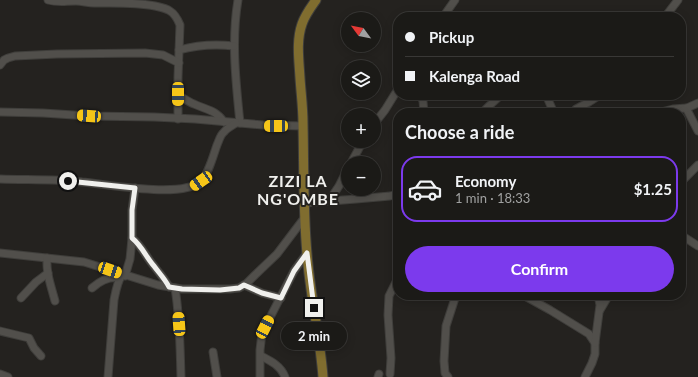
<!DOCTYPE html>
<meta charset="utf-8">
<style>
:root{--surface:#1b1a17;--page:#242320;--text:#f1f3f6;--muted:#a0a1a1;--line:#393836;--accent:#7c3aed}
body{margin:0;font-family:Lato,sans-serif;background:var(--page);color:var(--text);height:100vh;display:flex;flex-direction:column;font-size:15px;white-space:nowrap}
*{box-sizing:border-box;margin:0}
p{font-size:13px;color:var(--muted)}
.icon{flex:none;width:22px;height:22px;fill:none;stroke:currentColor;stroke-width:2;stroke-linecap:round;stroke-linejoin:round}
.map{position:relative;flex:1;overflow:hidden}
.panel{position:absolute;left:393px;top:108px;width:293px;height:192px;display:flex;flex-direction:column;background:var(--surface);border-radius:16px;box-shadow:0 2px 10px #0003,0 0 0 1px var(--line)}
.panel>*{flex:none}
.banner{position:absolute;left:393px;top:12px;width:293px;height:88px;border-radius:16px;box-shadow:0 2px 10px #0003,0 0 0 1px var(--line);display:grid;align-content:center;height:88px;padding:0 12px;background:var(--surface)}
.needle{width:26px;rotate:302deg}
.fabs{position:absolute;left:341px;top:12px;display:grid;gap:8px}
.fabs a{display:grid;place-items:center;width:40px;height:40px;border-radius:50%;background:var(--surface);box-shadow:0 2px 10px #0003,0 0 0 1px var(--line);font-size:20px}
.end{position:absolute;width:18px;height:18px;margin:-9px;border:5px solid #f0f0ed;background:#111;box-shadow:0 0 0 2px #111}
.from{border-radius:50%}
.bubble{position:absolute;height:28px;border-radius:14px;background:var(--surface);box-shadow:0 2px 10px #0003,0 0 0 1px var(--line);font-size:13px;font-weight:700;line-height:28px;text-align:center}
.car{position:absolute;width:12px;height:24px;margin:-12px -6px;border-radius:5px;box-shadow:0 0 3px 1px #0007;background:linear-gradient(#f5c518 24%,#345 0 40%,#f5c518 0 76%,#345 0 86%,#f5c518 0)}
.banner b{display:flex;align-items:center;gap:14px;height:38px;font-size:15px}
.banner b+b{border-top:1px solid var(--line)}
.banner i{width:10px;height:10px;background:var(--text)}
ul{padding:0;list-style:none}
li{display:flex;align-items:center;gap:12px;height:66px;margin:0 8px 6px;padding:0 4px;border:2px solid transparent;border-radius:16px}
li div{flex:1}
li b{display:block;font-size:15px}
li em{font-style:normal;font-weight:700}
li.current{border-color:var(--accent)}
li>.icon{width:36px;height:36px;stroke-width:1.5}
h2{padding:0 12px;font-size:18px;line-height:48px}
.primary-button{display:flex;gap:8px;margin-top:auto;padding:8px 12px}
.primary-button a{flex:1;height:46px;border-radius:24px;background:var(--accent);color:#fff;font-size:16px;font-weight:700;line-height:46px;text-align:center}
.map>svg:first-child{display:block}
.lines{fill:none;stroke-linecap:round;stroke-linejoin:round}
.minor-casing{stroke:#3f3e3b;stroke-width:9}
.major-casing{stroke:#3f3e3b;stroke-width:11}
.minor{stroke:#514f4b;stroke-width:7}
.major{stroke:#806d2f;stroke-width:9}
.route{stroke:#f0f0ed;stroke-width:5}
.labels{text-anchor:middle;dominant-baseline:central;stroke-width:4;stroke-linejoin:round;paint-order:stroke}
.district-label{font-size:16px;font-weight:bold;letter-spacing:1px;fill:#f0f0ed;stroke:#24221f}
</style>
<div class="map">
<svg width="698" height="377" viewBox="0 0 698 377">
<rect width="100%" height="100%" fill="#24221f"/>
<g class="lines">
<defs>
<g id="minor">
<path d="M48,0C59,3 65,1 76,1C82,1 88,3 94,3C115,3 135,2 155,6C160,7 166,8 170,11C175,14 178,20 180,25L178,77V119"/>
<path d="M238,0C231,41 236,83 240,123"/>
<polyline points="443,17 455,0"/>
<polyline points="665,17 678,0"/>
<path d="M179,50C197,45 217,44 234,46"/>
<polyline points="0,65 4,60 8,58 15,56 57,54 145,53 163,55 179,63"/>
<path d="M178,95C183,98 189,102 194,104C207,110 216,110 224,122"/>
<polyline points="420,95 423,101 424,113"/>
<polyline points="546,95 554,113"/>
<polyline points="686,108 698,131"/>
<polyline points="0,112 43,113 89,116 154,117 195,119 263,125 303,126"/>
<polyline points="482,113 490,105 501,95"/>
<polyline points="573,113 576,109 589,102 600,95"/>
<polyline points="657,113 673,109 687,108 698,103"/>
<polyline points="374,124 385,110 398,89"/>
<polyline points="351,163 363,141"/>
<path d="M0,179C27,180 55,179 82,182C107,184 183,199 201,181C209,173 213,156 217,145C219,141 220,135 224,132C227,128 232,126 236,123"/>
<polyline points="681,182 698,165"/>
<polyline points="329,201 339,186 348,168"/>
<polyline points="305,203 356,199 390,196 398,194"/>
<polyline points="681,235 698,246"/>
<path d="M132,238C142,246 146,257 154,266C159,273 165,279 169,287"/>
<polyline points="0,253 84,262 158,285 182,289 230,289 239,288 246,284 255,275 277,254 305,217"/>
<path d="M47,258C46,273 51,286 55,301"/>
<polyline points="125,276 130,259 131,249 132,238 132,210 135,188"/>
<polyline points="244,285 262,293 281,298"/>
<path d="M92,288C100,281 109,276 120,278"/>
<path d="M175,288C180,318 180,347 181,377"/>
<polyline points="523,295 550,310 589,334 595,343 595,354 592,363 585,377"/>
<polyline points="21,298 36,282 48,273"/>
<polyline points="600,310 609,295"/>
<polyline points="0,331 29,338 34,348 41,356"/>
<polyline points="595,343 600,305 598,295"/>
<polyline points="213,352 217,377"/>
<path d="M261,356C271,361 281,366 285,377"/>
<polyline points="0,374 8,377"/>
<polyline points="390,374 391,358 388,315 389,296 398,278"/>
<path d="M108,377L114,300C116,290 117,283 122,274"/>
<polyline points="260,377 260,350 262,333 294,271 307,253"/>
<polyline points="378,377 379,374"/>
<polyline points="448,377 445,373 444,361 446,326 456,295"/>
</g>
<path id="major" d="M316,0C311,7 305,15 302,24C296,41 299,60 300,78C301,93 303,108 303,123C304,167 303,210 307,254C310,295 320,336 323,377"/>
</defs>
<!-- minor casing -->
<use href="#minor" class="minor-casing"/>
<!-- major casing -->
<use href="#major" class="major-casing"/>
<!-- minor -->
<use href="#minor" class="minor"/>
<!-- major -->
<use href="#major" class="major"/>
</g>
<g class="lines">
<!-- route -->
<path class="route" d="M68,181L135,188L132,210V238C142,246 146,257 154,266C159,273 165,279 169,287L182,289L220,290L239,288L244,285L262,293L281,298L294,271L307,253L314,308"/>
</g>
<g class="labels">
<!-- district labels -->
<g class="district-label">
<text x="298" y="180">ZIZI LA<tspan x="298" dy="18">NG'OMBE</tspan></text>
</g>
</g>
</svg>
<div class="fabs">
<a><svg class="needle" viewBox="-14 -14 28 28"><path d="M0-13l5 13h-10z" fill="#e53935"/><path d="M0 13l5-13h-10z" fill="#a0a1a1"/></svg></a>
<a><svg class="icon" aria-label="layers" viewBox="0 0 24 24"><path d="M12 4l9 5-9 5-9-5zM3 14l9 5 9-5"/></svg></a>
<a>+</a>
<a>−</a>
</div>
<i class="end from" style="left:68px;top:181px"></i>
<i class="end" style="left:314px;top:308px"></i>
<div class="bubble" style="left:281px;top:322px;width:66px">2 min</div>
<i class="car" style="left:178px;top:94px;rotate:180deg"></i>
<i class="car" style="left:89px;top:116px;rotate:274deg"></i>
<i class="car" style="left:276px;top:126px;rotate:270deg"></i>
<i class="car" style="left:201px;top:181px;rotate:236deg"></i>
<i class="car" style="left:110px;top:270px;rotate:109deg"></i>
<i class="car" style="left:179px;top:324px;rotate:356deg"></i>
<i class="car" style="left:265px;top:327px;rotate:27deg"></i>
<div class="banner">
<b><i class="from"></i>Pickup</b>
<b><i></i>Kalenga Road</b>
</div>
<section class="panel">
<h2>Choose a ride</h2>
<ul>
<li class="current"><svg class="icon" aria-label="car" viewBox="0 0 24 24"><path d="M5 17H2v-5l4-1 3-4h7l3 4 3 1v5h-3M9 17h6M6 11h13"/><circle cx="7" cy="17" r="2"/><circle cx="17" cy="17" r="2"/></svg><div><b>Economy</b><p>1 min · 18:33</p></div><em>$1.25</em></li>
</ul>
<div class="primary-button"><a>Confirm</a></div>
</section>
</div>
